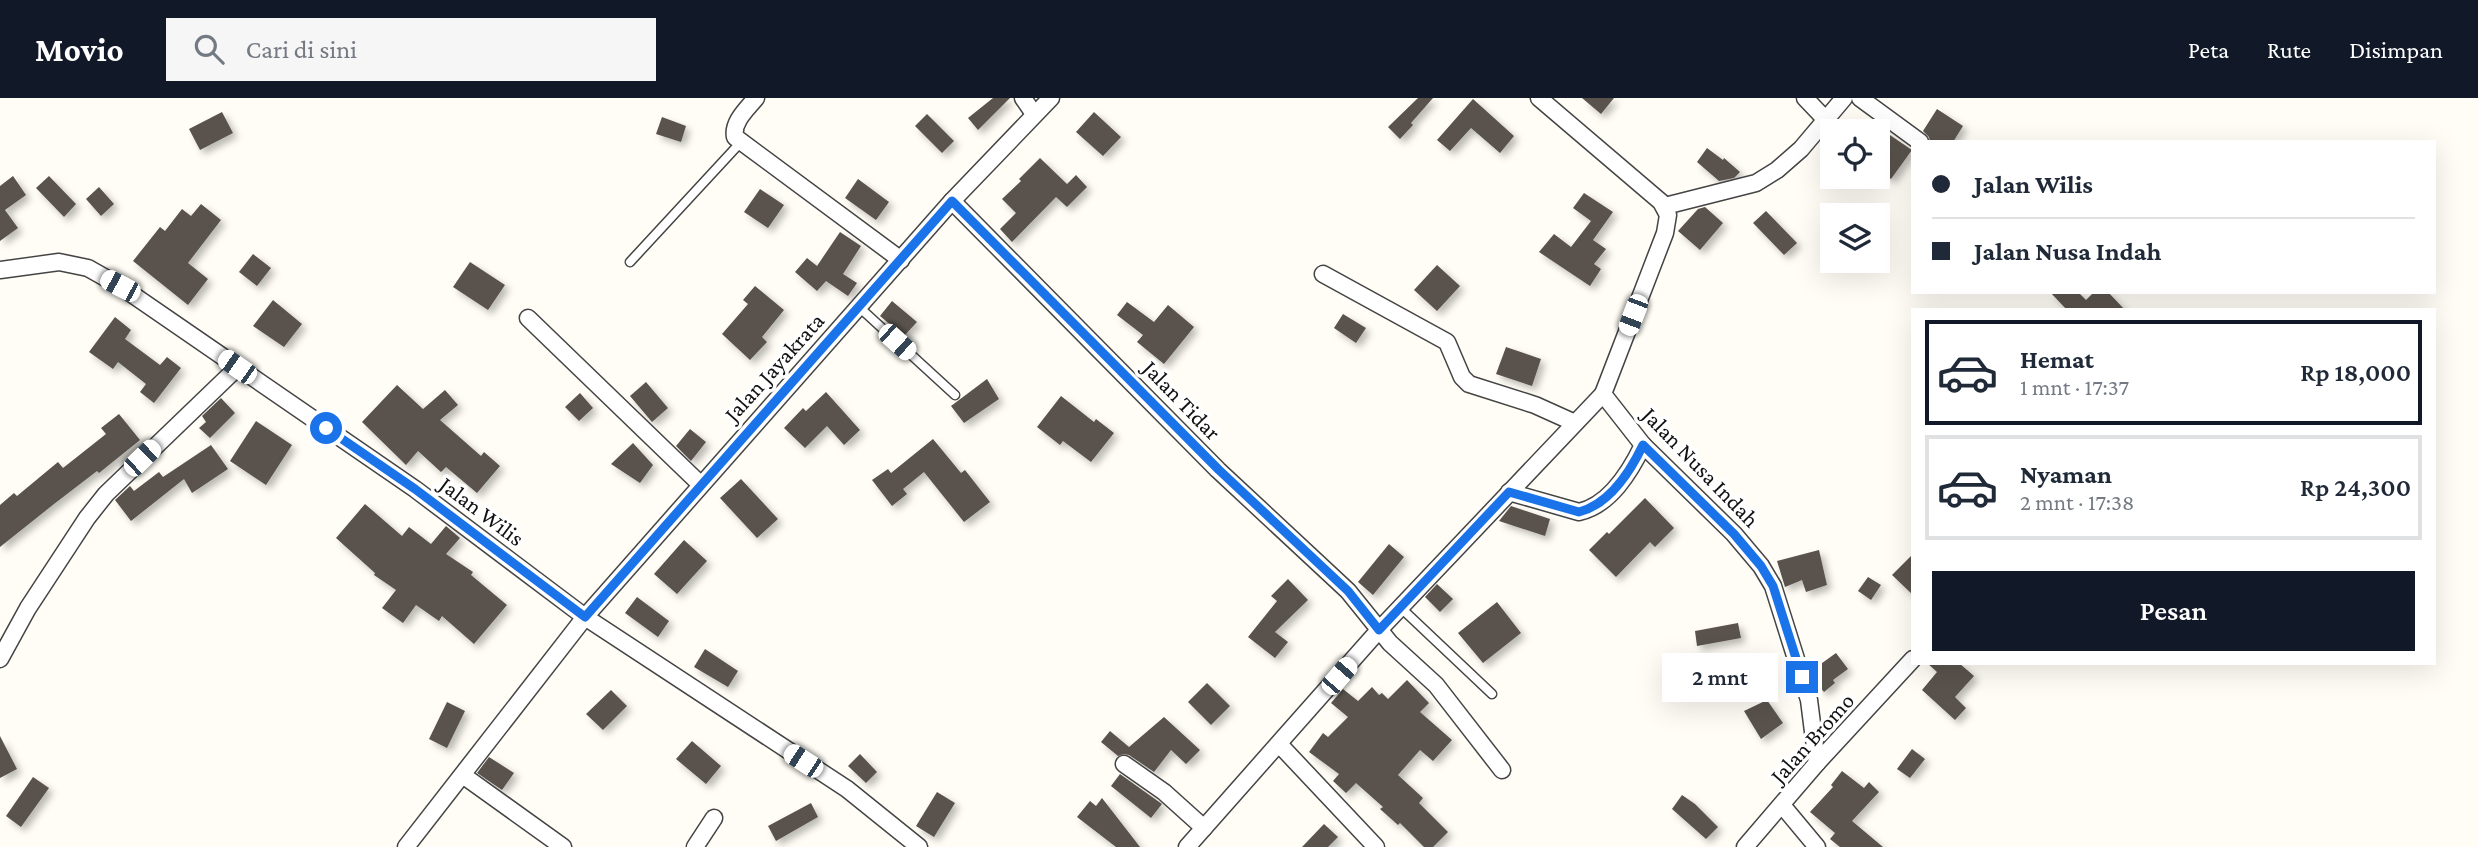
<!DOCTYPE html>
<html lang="id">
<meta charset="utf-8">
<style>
:root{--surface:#fff;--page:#f6f6f7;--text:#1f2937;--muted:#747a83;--line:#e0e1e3;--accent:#111827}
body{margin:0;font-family:"Crimson Pro",serif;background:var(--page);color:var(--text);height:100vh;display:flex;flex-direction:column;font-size:26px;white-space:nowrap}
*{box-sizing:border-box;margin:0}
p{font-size:23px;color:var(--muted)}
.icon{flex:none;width:38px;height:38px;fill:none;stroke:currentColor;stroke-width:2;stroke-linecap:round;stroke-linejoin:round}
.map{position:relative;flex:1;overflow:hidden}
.details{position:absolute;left:1911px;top:210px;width:525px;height:357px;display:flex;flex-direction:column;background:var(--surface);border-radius:0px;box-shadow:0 7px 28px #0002}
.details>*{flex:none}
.guide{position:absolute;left:1911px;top:42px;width:525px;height:154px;border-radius:0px;box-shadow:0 7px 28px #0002;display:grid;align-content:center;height:154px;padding:0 21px;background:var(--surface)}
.controls{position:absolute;left:1820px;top:21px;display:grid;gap:14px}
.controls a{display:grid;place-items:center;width:70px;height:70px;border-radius:0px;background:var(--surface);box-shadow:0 7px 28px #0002;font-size:35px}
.end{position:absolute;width:32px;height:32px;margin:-16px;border:9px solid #1a73e8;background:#fff;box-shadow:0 0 0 4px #fff}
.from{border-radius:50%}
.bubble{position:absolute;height:49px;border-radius:0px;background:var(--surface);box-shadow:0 7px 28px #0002;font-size:23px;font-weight:600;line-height:49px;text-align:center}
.car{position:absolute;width:21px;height:42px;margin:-21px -10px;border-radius:9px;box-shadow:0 0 5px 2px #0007;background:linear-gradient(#fff 24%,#345 0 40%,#fff 0 76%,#345 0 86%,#fff 0)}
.guide b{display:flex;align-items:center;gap:24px;height:66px;font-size:26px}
.guide b+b{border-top:2px solid var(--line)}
.guide i{width:18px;height:18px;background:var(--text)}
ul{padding:12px 0 0;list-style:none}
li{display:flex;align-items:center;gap:21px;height:105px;margin:0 14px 10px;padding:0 7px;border:4px solid var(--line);border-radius:0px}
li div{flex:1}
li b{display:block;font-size:26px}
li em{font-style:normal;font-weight:600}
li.on{border-color:var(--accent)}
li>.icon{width:63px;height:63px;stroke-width:1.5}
.cta{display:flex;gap:14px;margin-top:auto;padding:14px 21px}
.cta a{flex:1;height:80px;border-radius:0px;background:var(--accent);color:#fff;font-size:28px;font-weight:600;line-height:80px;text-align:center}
header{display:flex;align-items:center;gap:42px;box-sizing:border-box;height:98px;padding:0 35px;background:var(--accent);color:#fff}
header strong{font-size:33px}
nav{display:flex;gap:38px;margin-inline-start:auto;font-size:24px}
.search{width:490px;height:63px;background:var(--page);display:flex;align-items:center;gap:18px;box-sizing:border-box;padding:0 24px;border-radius:0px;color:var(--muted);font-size:26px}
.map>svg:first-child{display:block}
.building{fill:#5a524d;filter:url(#shadow)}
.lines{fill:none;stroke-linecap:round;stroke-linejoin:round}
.lane-casing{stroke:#444;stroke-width:11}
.street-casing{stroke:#444;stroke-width:19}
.lane{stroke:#fff;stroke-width:8}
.street{stroke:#fff;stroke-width:16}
.route{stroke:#1a73e8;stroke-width:9}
.labels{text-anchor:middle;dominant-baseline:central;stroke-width:7;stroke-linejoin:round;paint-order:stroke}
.street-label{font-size:23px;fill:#111;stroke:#fff}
</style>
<header>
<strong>Movio</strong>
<div class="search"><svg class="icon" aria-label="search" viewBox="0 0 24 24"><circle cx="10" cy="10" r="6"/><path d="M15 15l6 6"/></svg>Cari di sini</div>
<nav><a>Peta</a><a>Rute</a><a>Disimpan</a></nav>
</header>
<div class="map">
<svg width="2478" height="749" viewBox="0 0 2478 749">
<defs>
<filter id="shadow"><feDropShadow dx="4.5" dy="4.5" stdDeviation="3.5" flood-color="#0004"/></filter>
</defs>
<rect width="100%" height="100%" fill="#fffdf5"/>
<!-- building -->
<g class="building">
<polygon points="993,0 1010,0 978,32 968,20"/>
<polygon points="1418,0 1433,0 1411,25 1413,27 1400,41 1388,29"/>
<polygon points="1582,0 1614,0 1601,16"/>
<polygon points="1473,1 1514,38 1500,55 1471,30 1450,53 1437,42"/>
<polygon points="1937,11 1963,28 1953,44 1930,44 1929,39 1923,33"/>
<polygon points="222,14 233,35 200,52 189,31"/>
<polygon points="1094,14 1121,39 1103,58 1076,34"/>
<polygon points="927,16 954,43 942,55 915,28"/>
<polygon points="662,19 686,28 681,44 656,36"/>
<polygon points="1878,29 1912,52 1891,81 1878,71"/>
<polygon points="1707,50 1723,62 1724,60 1740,74 1734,80 1719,83 1697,64"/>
<polygon points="1040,60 1067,86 1076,77 1087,89 1067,109 1056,99 1012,144 1000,131 1016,115 1002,101 1021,83 1019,81"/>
<polygon points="13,78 26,97 5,112 18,130 0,143 0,88"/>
<polygon points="49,78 76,106 64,119 36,90"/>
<polygon points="858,81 889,104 876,122 845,100"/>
<polygon points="99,89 114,106 101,118 86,101"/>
<polygon points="760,91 784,107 768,130 744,114"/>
<polygon points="1584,95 1613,114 1593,142 1606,151 1594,166 1601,171 1590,188 1539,154 1554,136 1571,149 1591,123 1573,110"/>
<polygon points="201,106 221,122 188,165 208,181 188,207 133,163 160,129 165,133 182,111 191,118"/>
<polygon points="1705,109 1723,125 1700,152 1678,133 1698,111"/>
<polygon points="1766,113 1797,145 1784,157 1753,125"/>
<polygon points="840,134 861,148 843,176 857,185 848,198 826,183 817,193 795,174 807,160 817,168"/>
<polygon points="253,156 271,170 257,188 239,174"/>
<polygon points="470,164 505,187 488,212 453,189"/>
<polygon points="1437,167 1460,188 1437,213 1414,192"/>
<polygon points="755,188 784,212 762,239 767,244 750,262 722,236 748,206 743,202"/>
<polygon points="2050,194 2078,194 2086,202 2094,194 2108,194 2125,212 2067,212"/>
<polygon points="273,202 302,226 284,249 253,228"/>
<polygon points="892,203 917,224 904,238 880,218"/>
<polygon points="1127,204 1154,224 1168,207 1194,229 1164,266 1137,244 1143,237 1117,217"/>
<polygon points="1343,216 1366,230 1356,245 1334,230"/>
<polygon points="115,219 131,232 125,241 160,267 167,259 181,270 154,305 140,294 146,286 118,264 113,271 89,254"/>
<polygon points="1506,249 1541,261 1532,288 1496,276"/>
<polygon points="987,281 999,301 964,325 951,308"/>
<polygon points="646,284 668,310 652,324 630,298"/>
<polygon points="397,287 423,311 445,292 458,307 440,322 481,358 484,354 500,368 477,395 446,369 441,374 418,353 406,367 362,324"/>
<polygon points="826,294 860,332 844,347 827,328 805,350 784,330 803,310 806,313"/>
<polygon points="580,295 593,310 579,323 565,309"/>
<polygon points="1061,298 1094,324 1096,321 1114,335 1091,364 1063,343 1060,347 1037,329"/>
<polygon points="221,300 235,315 210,340 199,330 206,324 202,318"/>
<polygon points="119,316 140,342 99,375 97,373 54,406 0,449 0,407 14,395 17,398 58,364 63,370 106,336 101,330"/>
<polygon points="256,323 292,347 266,387 230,363"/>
<polygon points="690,331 706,344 691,363 676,348"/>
<polygon points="933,341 961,375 965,372 990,404 964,424 924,374 903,391 907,396 892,408 872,382 888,371 891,375"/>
<polygon points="633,345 653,367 640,385 611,366"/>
<polygon points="211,347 228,371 192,395 184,381 131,423 115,402 130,388 134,393 159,374 163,379"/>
<polygon points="741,381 778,421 757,440 720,400"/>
<polygon points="1645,400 1674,430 1655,449 1650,444 1616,479 1589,452 1607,434 1609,436"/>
<polygon points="365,406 402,438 409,429 431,446 446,428 460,440 446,456 473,474 471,477 507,507 474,546 442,518 439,523 416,507 403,525 382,510 396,492 374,477 375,475 336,440"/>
<polygon points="1511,408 1550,421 1545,438 1499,423"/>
<polygon points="684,442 707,463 677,496 654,476"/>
<polygon points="1389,446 1404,459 1373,497 1358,484"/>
<polygon points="1819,452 1827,487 1806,494 1802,482 1785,489 1777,463"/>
<polygon points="1913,456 1913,497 1892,477"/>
<polygon points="1868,479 1881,487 1871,502 1858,493"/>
<polygon points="1288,481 1308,502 1275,534 1288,544 1275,560 1248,539 1277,503 1271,498"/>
<polygon points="1437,486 1453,501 1440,514 1425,499"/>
<polygon points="637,499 669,523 658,539 625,515"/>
<polygon points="1497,504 1521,535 1483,565 1458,535"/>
<polygon points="1738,525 1741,540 1697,548 1695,533"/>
<polygon points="705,551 738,573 728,589 694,569"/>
<polygon points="1836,555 1848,571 1833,582 1835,585 1824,594 1814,582 1811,573"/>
<polygon points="1927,565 1959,565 1974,578 1955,599 1966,610 1955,622 1922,592 1937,574"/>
<polygon points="1407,582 1429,605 1420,614 1452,642 1433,663 1420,652 1398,677 1423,700 1419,705 1448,734 1433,749 1424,749 1400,725 1398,727 1380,711 1383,709 1356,685 1346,695 1333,683 1339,676 1309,654 1323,635 1328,639 1348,619 1331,605 1343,591 1358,603 1372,589 1379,597 1382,595 1388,601"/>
<polygon points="1207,585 1230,608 1211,627 1188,604"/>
<polygon points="611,592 627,608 603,632 586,616"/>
<polygon points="1767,602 1783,625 1761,641 1744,613"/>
<polygon points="447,604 465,613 447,650 429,641"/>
<polygon points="1164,619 1200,652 1186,666 1171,652 1154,674 1129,657 1124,656 1118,658 1101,644 1110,633 1129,649"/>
<polygon points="0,638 17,671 0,680"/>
<polygon points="692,643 721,668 706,686 676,661"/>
<polygon points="1912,651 1925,661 1910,680 1897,671"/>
<polygon points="860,656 877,674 866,685 848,668"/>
<polygon points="489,659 514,675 502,692 477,675"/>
<polygon points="1842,673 1864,690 1869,684 1879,694 1852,723 1883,749 1840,749 1830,741 1835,735 1810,714 1833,689 1831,687"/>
<polygon points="1120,676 1162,706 1151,720 1111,688"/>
<polygon points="33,679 49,690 21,729 6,718"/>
<polygon points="937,694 955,705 934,739 916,728"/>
<polygon points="1682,697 1695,706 1718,729 1706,741 1672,711"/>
<polygon points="1102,700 1140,749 1116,749 1077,719 1090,703 1096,708"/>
<polygon points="811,705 818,719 776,743 768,728"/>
<polygon points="1324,726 1338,739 1328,749 1302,749"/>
</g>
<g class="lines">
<defs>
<g id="lane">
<polyline points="630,164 741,44"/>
<polyline points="859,209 955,297"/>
<polyline points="1400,509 1492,596"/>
</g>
<g id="street">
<path d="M756,0C747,11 732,24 735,39L901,162"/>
<polyline points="1023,0 1034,16"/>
<polyline points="1539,0 1661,104 1668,117 1665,135 1603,296 1643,347 1734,436 1761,468 1773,488 1809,602 1817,665"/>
<polyline points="1805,0 1826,22"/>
<polyline points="1860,0 1920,44"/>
<polyline points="952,103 1218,372 1348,493 1390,545 1436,587 1502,672"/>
<polyline points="1665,108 1756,85 1777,72 1801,51 1844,0"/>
<polyline points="0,172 59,164 88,170 120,188 415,391 585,519 847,691 919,749"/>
<polyline points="1323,176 1447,244 1462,279 1469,286 1535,307 1575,325"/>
<polyline points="528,220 700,386"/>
<path d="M1509,394L1579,414C1610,407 1630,374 1643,347"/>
<polyline points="0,561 28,510 87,420 106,396 238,269"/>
<polyline points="1279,646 1376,749"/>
<polyline points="1124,666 1164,694 1204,730"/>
<polyline points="464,678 563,749"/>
<polyline points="1782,707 1817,749"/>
<polyline points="406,749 585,519 952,103 1051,0"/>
<polyline points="695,749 714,720"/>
<polyline points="1187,749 1379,532 1603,296"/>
<polyline points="1745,749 1817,665 1913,561"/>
</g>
</defs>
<!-- lane casing -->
<use href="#lane" class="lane-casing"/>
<!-- street casing -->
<use href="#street" class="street-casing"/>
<!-- lane -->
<use href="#lane" class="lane"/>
<!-- street -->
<use href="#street" class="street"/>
</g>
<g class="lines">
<!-- route -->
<path class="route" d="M326,330L415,391L585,519L952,103L1219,372L1348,493L1379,532L1509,394L1579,414C1610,406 1630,374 1643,347L1734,436L1761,468L1773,488L1802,579"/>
</g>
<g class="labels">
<!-- street labels -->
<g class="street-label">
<text transform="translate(774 269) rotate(-48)">Jalan Jayakrata</text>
<text transform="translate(1182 302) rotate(46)">Jalan Tidar</text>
<text transform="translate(1701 369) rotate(46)">Jalan Nusa Indah</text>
<text transform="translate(482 413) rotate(37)">Jalan Wilis</text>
<text transform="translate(1812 640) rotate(-48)">Jalan Bromo</text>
</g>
</g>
</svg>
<div class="controls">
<a><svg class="icon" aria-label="locate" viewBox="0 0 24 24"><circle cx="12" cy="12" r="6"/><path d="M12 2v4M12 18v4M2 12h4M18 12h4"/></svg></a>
<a><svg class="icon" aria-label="layers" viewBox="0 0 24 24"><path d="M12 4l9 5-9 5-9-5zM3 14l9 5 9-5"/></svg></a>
</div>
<i class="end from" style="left:326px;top:330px"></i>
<i class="end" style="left:1802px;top:579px"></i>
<div class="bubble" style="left:1662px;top:555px;width:116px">2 mnt</div>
<i class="car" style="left:120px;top:188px;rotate:298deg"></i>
<i class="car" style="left:1633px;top:217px;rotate:201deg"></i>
<i class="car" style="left:897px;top:244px;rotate:132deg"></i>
<i class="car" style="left:237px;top:269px;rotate:305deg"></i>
<i class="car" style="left:142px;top:360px;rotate:46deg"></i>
<i class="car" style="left:1339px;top:578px;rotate:41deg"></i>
<i class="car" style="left:803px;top:663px;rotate:303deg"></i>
<div class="guide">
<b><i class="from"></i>Jalan Wilis</b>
<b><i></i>Jalan Nusa Indah</b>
</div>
<section class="details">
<ul>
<li class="on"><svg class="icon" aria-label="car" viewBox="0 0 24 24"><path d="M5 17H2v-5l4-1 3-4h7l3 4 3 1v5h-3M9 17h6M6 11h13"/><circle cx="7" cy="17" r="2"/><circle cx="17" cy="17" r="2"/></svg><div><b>Hemat</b><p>1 mnt · 17:37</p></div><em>Rp 18,000</em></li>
<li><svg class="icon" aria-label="car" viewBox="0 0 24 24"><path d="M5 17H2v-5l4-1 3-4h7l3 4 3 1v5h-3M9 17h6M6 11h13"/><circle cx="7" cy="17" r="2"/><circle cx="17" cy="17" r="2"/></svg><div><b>Nyaman</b><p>2 mnt · 17:38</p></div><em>Rp 24,300</em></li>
</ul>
<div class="cta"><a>Pesan</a></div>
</section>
</div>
